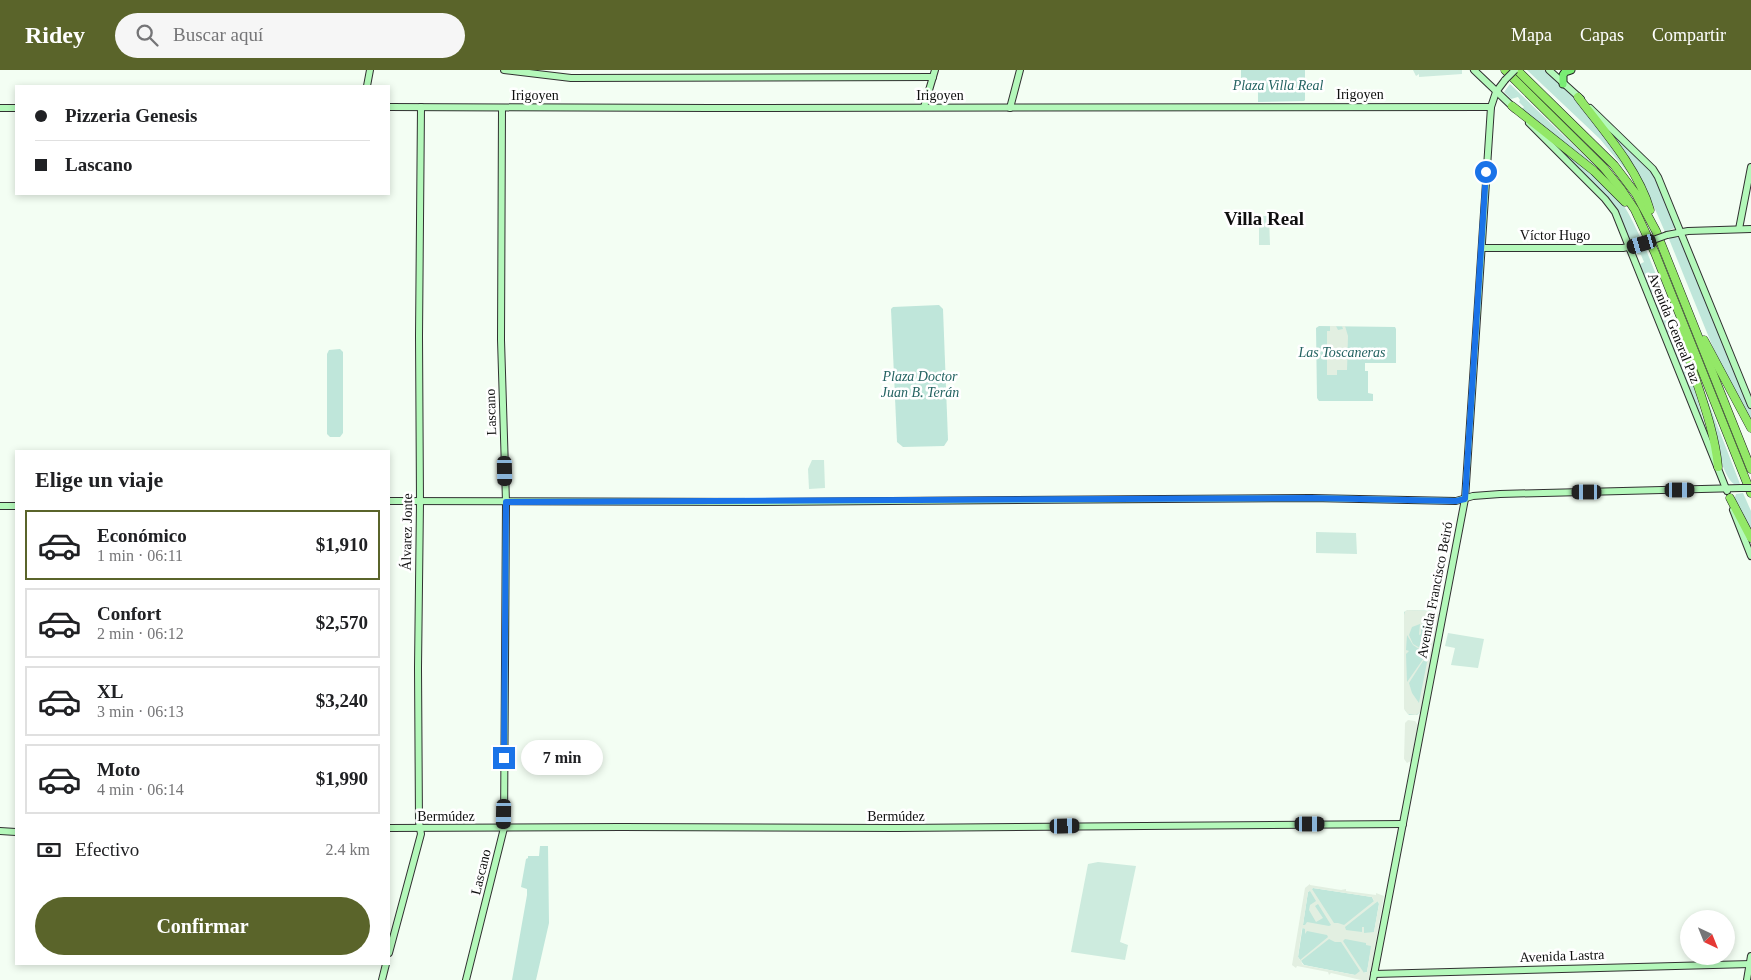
<!DOCTYPE html>
<html lang="es">
<meta charset="utf-8">
<style>
:root{--surface:#fff;--page:#f6f6f6;--text:#202124;--muted:#757577;--line:#e0e0e0;--accent:#5a642a}
body{margin:0;font-family:"Times New Roman",serif;background:var(--page);color:var(--text);height:100vh;display:flex;flex-direction:column;font-size:19px;white-space:nowrap}
*{box-sizing:border-box;margin:0}
p{font-size:16px;color:var(--muted)}
.icon{flex:none;width:28px;height:28px;fill:none;stroke:currentColor;stroke-width:2;stroke-linecap:round;stroke-linejoin:round}
.map{position:relative;flex:1;overflow:hidden}
.drawer{position:absolute;left:15px;top:380px;width:375px;height:515px;display:flex;flex-direction:column;background:var(--surface);border-radius:0px;box-shadow:0 2px 8px #0003}
.drawer>*{flex:none}
.hud{position:absolute;left:15px;top:15px;width:375px;height:110px;border-radius:0px;box-shadow:0 2px 8px #0003;display:grid;align-content:center;height:110px;padding:0 20px;background:var(--surface)}
.needle{width:32px;rotate:137deg}
.tools{position:absolute;left:1680px;top:840px;display:grid;gap:10px}
.tools a{display:grid;place-items:center;width:55px;height:55px;border-radius:50%;background:var(--surface);box-shadow:0 2px 8px #0003;font-size:25px}
.end{position:absolute;width:22px;height:22px;margin:-11px;border:6px solid #1a73e8;background:#fff;box-shadow:0 0 0 2px #fff}
.from{border-radius:50%}
.bubble{position:absolute;height:35px;border-radius:18px;background:var(--surface);box-shadow:0 2px 8px #0003;font-size:16px;font-weight:800;line-height:35px;text-align:center}
.car{position:absolute;width:15px;height:30px;margin:-15px -8px;border-radius:6px;box-shadow:0 0 4px 1px #0007;background:linear-gradient(#222 24%,#8ab4d8 0 40%,#222 0 76%,#8ab4d8 0 86%,#222 0)}
.hud b{display:flex;align-items:center;gap:18px;height:48px;font-size:19px}
.hud b+b{border-top:1px solid var(--line)}
.hud i{width:12px;height:12px;background:var(--text)}
ul{padding:0;list-style:none}
li{display:flex;align-items:center;gap:15px;height:70px;margin:0 10px 8px;padding:0 10px;border:2px solid var(--line);border-radius:0px}
li div{flex:1}
li b{display:block;font-size:19px}
li em{font-style:normal;font-weight:800}
li.active{border-color:var(--accent)}
li>.icon{width:45px;height:45px;stroke-width:1.5}
h2{padding:0 20px;font-size:22px;line-height:60px}
.pay{display:flex;align-items:center;gap:12px;height:55px;padding:0 20px;font-size:19px}
.pay p{margin-inline-start:auto}
.action{display:flex;gap:10px;margin-top:auto;padding:10px 20px}
.action a{flex:1;height:58px;border-radius:30px;background:var(--accent);color:#fff;font-size:20px;font-weight:800;line-height:58px;text-align:center}
header{display:flex;align-items:center;gap:30px;box-sizing:border-box;height:70px;padding:0 25px;background:var(--accent);color:#fff}
header strong{font-size:24px}
nav{display:flex;gap:28px;margin-inline-start:auto;font-size:18px}
.search{width:350px;height:45px;background:var(--page);display:flex;align-items:center;gap:12px;box-sizing:border-box;padding:0 18px;border-radius:28px;color:var(--muted);font-size:19px}
.map>svg:first-child{display:block}
.green{fill:#bfe6da}
.pitch{fill:#cdebde}
.plaza{fill:#e2efe1;fill-rule:evenodd}
.lines{fill:none;stroke-linecap:round;stroke-linejoin:round}
.secondary-casing{stroke:#313131;stroke-width:8}
.primary-casing{stroke:#202020;stroke-width:9}
.highway-casing{stroke:#202020;stroke-width:9}
.secondary{stroke:#b4f8ba;stroke-width:6}
.primary{stroke:#79ed74;stroke-width:7}
.highway{stroke:#93e867;stroke-width:8}
.secondary-bridge-casing{stroke:#313131;stroke-width:8;stroke-linecap:butt}
.secondary-bridge{stroke:#b4f8ba;stroke-width:6}
.route{stroke:#1a73e8;stroke-width:6}
.labels{text-anchor:middle;dominant-baseline:central;stroke-width:5;stroke-linejoin:round;paint-order:stroke}
.park-label{font-size:14px;font-style:italic;fill:#246362;stroke:#fff}
.street-label{font-size:14px;fill:#0f0f0f;stroke:#fff}
.district-label{font-size:19px;font-weight:bold;fill:#0f0f0f;stroke:#fff}
</style>
<header>
<strong>Ridey</strong>
<div class="search"><svg class="icon" aria-label="search" viewBox="0 0 24 24"><circle cx="10" cy="10" r="6"/><path d="M15 15l6 6"/></svg>Buscar aquí</div>
<nav><a>Mapa</a><a>Capas</a><a>Compartir</a></nav>
</header>
<div class="map">
<svg width="1751" height="910" viewBox="0 0 1751 910">
<rect width="100%" height="100%" fill="#f3fef3"/>
<!-- green -->
<g class="green">
<polygon points="1241,0 1305,0 1305,30 1304,31 1258,32 1258,18 1241,18"/>
<polygon points="1527,0 1544,0 1574,27 1595,52 1614,77 1628,103 1600,69"/>
<polygon points="1510,14 1595,96 1594,97 1521,40 1524,37 1519,32 1520,30 1518,27 1511,29 1504,22"/>
<path d="M1598,49C1616,67 1639,84 1653,104C1663,121 1670,140 1677,157L1665,162L1648,123Z"/>
<path d="M1533,54C1561,77 1592,98 1616,125C1627,138 1634,154 1641,169L1630,172L1612,133Z"/>
<polygon points="1672,167 1679,168 1681,170 1751,336 1751,355 1714,280 1669,169"/>
<polygon points="1645,177 1671,242 1691,306 1707,364 1672,280 1640,194 1644,192 1641,185 1637,184 1639,179"/>
<polygon points="939,235 943,239 948,370 944,376 903,377 897,372 891,239 893,237"/>
<polygon points="1319,256 1395,257 1396,259 1396,293 1365,293 1365,301 1368,301 1368,323 1373,324 1373,331 1319,331 1317,328 1316,258"/>
<polygon points="340,279 343,282 343,363 340,367 330,367 327,364 327,284 329,280"/>
<path d="M1697,303L1740,414H1734C1719,404 1703,324 1697,303Z"/>
<polygon points="1743,423 1751,441 1751,463 1734,430 1736,424"/>
<polygon points="1408,540 1436,541 1439,545 1421,641 1417,645 1409,645 1405,640 1404,545 1404,542"/>
<polygon points="540,776 548,776 549,853 536,910 512,910 527,825 527,819 521,817 526,789 528,788 528,786 539,786"/>
<polygon points="1313,818 1372,827 1375,833 1378,831 1379,834 1367,902 1355,905 1304,895 1298,887 1308,822"/>
</g>
<!-- pitch -->
<g class="pitch">
<polygon points="1413,0 1462,0 1462,4 1419,7 1419,4 1416,6"/>
<polygon points="1259,146 1269,146 1270,175 1259,175"/>
<polygon points="812,390 824,390 825,418 809,419 808,399"/>
<polygon points="1316,462 1356,463 1357,484 1316,483"/>
<polygon points="1448,563 1484,569 1478,598 1451,595 1455,578 1445,576"/>
<polygon points="1098,792 1136,796 1120,872 1128,875 1125,890 1071,882 1088,794"/>
</g>
<!-- plaza -->
<g class="plaza">
<polygon points="1330,256 1336,256 1338,260 1343,259 1342,256 1345,256 1348,266 1347,300 1337,300 1337,305 1327,305 1327,289 1337,288 1337,281 1327,281 1327,261 1330,261"/>
<path d="M1408,540L1436,541L1439,545L1421,641L1416,645L1408,644L1404,639V545L1405,541ZM1420,554L1419,565L1421,564V554L1427,558L1429,565L1427,574L1420,578L1413,574L1409,565L1412,557ZM1407,565L1413,575L1419,579L1425,578L1426,581V585L1407,612L1406,584L1409,581L1406,580ZM1428,587L1419,633L1412,623L1409,613L1423,591Z"/>
<polygon points="1408,650 1415,651 1418,655 1411,691 1407,693 1404,689 1405,653"/>
<path d="M1310,814V815L1341,820L1346,819V821L1376,825V823L1384,826L1369,910H1361L1331,903L1329,905L1328,902L1297,896L1296,898L1292,895L1305,818ZM1313,818L1372,827L1374,831L1344,855L1338,853H1334L1312,819ZM1310,821L1316,831L1310,835L1309,840L1316,852L1323,848L1315,836L1318,834L1331,855L1329,856L1307,852L1305,855H1303L1308,822ZM1378,831L1379,834L1374,862L1364,863V857H1362V862L1346,860L1345,857ZM1302,858L1305,859V864L1307,861L1327,865L1328,867L1300,890L1298,887ZM1329,869L1335,872H1341L1360,901L1355,905L1303,895L1301,891ZM1345,869L1366,873V875L1371,876L1367,902L1364,903L1343,871Z"/>
</g>
<g class="lines">
<defs>
<g id="secondary">
<polyline points="504,0 571,8 933,7"/>
<polyline points="1474,0 1515,39"/>
<polyline points="1549,0 1581,29"/>
<polyline points="367,16 370,0"/>
<polyline points="389,37 711,38 1491,37"/>
<polyline points="924,37 935,0"/>
<polyline points="0,38 16,38"/>
<polyline points="1010,38 1020,0"/>
<polyline points="1590,38 1653,99 1658,107 1751,335"/>
<polyline points="1529,53 1605,129 1615,142 1727,421"/>
<polyline points="1739,159 1751,97"/>
<polyline points="1667,165 1688,161 1751,159"/>
<polyline points="1482,178 1623,178 1642,174"/>
<polyline points="389,431 754,432 1311,428 1456,431 1473,426 1500,424 1741,418"/>
<polyline points="0,436 16,436"/>
<polyline points="1733,440 1751,486"/>
<polyline points="389,758 621,757 897,758 1403,754"/>
<polyline points="0,761 16,762"/>
<polyline points="389,883 421,764 419,752 418,598 420,432 419,266 421,37"/>
<polyline points="1374,904 1751,894"/>
<polyline points="382,910 386,894"/>
<polyline points="466,910 504,758 506,432 501,270 502,38"/>
<polyline points="1373,910 1465,429 1491,37 1496,22 1505,10"/>
<polyline points="1747,910 1751,886"/>
</g>
<polyline id="primary" points="1563,14 1563,5 1565,2 1571,0"/>
<g id="highway">
<polyline points="1505,0 1604,98 1621,119 1635,140 1655,183 1751,423"/>
<polyline points="1517,0 1614,95 1636,124 1656,161 1751,399"/>
<path d="M1578,27C1604,61 1638,99 1650,140"/>
<polyline points="1512,36 1594,101 1625,132"/>
<path d="M1680,255C1690,302 1714,350 1718,397"/>
<polyline points="1704,270 1751,358"/>
<polyline points="1730,428 1751,468"/>
</g>
</defs>
<!-- secondary casing -->
<use href="#secondary" class="secondary-casing"/>
<!-- primary casing -->
<use href="#primary" class="primary-casing"/>
<!-- highway casing -->
<use href="#highway" class="highway-casing"/>
<!-- secondary -->
<use href="#secondary" class="secondary"/>
<!-- primary -->
<use href="#primary" class="primary"/>
<!-- highway -->
<use href="#highway" class="highway"/>
<defs>
<g id="secondary-bridge">
<polyline points="1505,10 1515,0"/>
<polyline points="1642,174 1667,165"/>
<polyline points="1741,418 1751,418"/>
</g>
</defs>
<!-- secondary-bridge casing -->
<use href="#secondary-bridge" class="secondary-bridge-casing"/>
<!-- secondary-bridge -->
<use href="#secondary-bridge" class="secondary-bridge"/>
</g>
<g class="lines">
<!-- route -->
<polyline class="route" points="504,688 506,432 1311,428 1456,431 1465,429 1486,102"/>
</g>
<g class="labels">
<!-- park labels -->
<g class="park-label">
<text x="1278" y="15">Plaza Villa Real</text>
<text x="1342" y="282">Las Toscaneras</text>
<text x="920" y="306">Plaza Doctor<tspan x="920" dy="16">Juan B. Terán</tspan></text>
</g>
<!-- street labels -->
<g class="street-label">
<text x="1360" y="24">Irigoyen</text>
<text x="535" y="25">Irigoyen</text>
<text x="940" y="25">Irigoyen</text>
<text x="1555" y="165">Víctor Hugo</text>
<text transform="translate(1674 258) rotate(68)">Avenida General Paz</text>
<text transform="translate(491 342) rotate(-92)">Lascano</text>
<text transform="translate(407 462) rotate(-89)">Álvarez Jonte</text>
<text transform="translate(1435 520) rotate(-79)">Avenida Francisco Beiró</text>
<text x="446" y="746">Bermúdez</text>
<text x="896" y="746">Bermúdez</text>
<text transform="translate(481 802) rotate(-76)">Lascano</text>
<text transform="translate(1562 886) rotate(-2)">Avenida Lastra</text>
</g>
<!-- district labels -->
<g class="district-label">
<text x="1264" y="148">Villa Real</text>
</g>
</g>
</svg>
<div class="tools">
<a><svg class="needle" viewBox="-14 -14 28 28"><path d="M0-13l5 13h-10z" fill="#e53935"/><path d="M0 13l5-13h-10z" fill="#757577"/></svg></a>
</div>
<i class="end from" style="left:1486px;top:102px"></i>
<i class="end" style="left:504px;top:688px"></i>
<div class="bubble" style="left:521px;top:670px;width:82px">7 min</div>
<i class="car" style="left:1642px;top:174px;rotate:254deg"></i>
<i class="car" style="left:505px;top:401px;rotate:179deg"></i>
<i class="car" style="left:1680px;top:420px;rotate:90deg"></i>
<i class="car" style="left:1587px;top:422px;rotate:270deg"></i>
<i class="car" style="left:504px;top:744px;rotate:181deg"></i>
<i class="car" style="left:1310px;top:754px;rotate:90deg"></i>
<i class="car" style="left:1065px;top:756px;rotate:89deg"></i>
<div class="hud">
<b><i class="from"></i>Pizzeria Genesis</b>
<b><i></i>Lascano</b>
</div>
<section class="drawer">
<h2>Elige un viaje</h2>
<ul>
<li class="active"><svg class="icon" aria-label="car" viewBox="0 0 24 24"><path d="M5 17H2v-5l4-1 3-4h7l3 4 3 1v5h-3M9 17h6M6 11h13"/><circle cx="7" cy="17" r="2"/><circle cx="17" cy="17" r="2"/></svg><div><b>Económico</b><p>1 min · 06:11</p></div><em>$1,910</em></li>
<li><svg class="icon" aria-label="car" viewBox="0 0 24 24"><path d="M5 17H2v-5l4-1 3-4h7l3 4 3 1v5h-3M9 17h6M6 11h13"/><circle cx="7" cy="17" r="2"/><circle cx="17" cy="17" r="2"/></svg><div><b>Confort</b><p>2 min · 06:12</p></div><em>$2,570</em></li>
<li><svg class="icon" aria-label="car" viewBox="0 0 24 24"><path d="M5 17H2v-5l4-1 3-4h7l3 4 3 1v5h-3M9 17h6M6 11h13"/><circle cx="7" cy="17" r="2"/><circle cx="17" cy="17" r="2"/></svg><div><b>XL</b><p>3 min · 06:13</p></div><em>$3,240</em></li>
<li><svg class="icon" aria-label="car" viewBox="0 0 24 24"><path d="M5 17H2v-5l4-1 3-4h7l3 4 3 1v5h-3M9 17h6M6 11h13"/><circle cx="7" cy="17" r="2"/><circle cx="17" cy="17" r="2"/></svg><div><b>Moto</b><p>4 min · 06:14</p></div><em>$1,990</em></li>
</ul>
<div class="pay"><svg class="icon" aria-label="cash" viewBox="0 0 24 24"><path d="M3 7h18v10H3z"/><circle cx="12" cy="12" r="2"/></svg>Efectivo<p>2.4 km</p></div>
<div class="action"><a>Confirmar</a></div>
</section>
</div>
